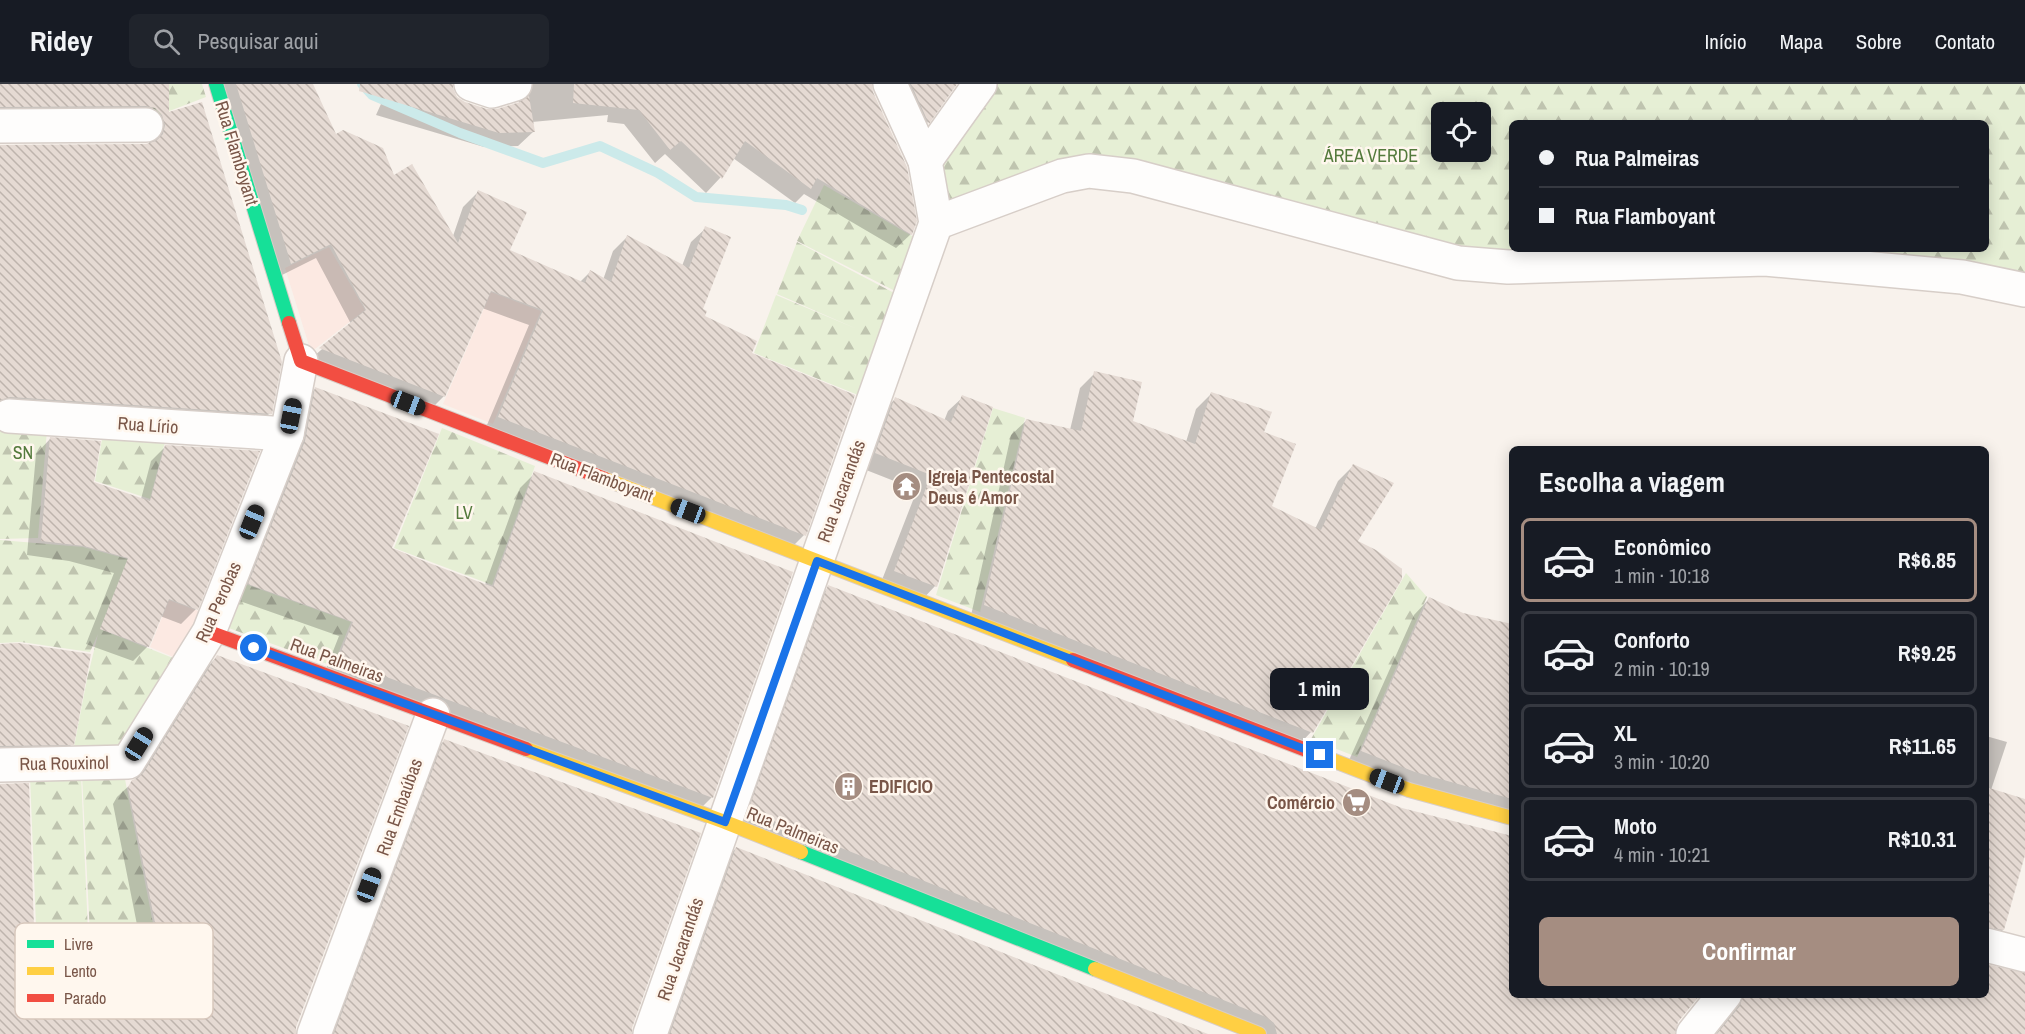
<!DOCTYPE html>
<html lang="pt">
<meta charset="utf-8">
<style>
:root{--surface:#171b24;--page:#20242c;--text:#f1f3f6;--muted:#9ea1a6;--line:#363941;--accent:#a58d81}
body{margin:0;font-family:"Archivo Narrow",sans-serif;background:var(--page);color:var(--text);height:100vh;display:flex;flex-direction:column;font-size:22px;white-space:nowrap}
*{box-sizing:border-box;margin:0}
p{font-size:20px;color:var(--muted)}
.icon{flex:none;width:33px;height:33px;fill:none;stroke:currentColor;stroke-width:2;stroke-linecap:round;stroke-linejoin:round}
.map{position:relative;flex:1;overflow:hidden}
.details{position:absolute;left:1509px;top:362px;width:480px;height:552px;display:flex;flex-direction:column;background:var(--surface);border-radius:9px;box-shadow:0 3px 15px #0003}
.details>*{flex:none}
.hud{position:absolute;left:1509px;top:36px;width:480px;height:132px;border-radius:9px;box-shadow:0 3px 15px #0003;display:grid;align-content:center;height:132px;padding:0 30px;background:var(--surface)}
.buttons{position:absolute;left:1431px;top:18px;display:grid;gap:12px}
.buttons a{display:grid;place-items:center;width:60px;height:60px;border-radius:9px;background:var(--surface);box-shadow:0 3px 15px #0003;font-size:30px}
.end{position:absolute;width:27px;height:27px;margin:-14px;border:8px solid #1a73e8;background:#fff;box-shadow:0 0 0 3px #fff}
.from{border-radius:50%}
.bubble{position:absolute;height:42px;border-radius:9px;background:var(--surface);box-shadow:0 3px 15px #0003;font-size:20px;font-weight:800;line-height:42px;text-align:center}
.car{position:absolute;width:18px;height:36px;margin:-18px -9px;border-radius:8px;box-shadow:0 0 4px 2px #0007;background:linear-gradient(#222 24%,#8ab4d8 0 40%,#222 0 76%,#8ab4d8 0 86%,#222 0)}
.hud b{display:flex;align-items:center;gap:21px;height:57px;font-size:22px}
.hud b+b{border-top:2px solid var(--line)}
.hud i{width:15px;height:15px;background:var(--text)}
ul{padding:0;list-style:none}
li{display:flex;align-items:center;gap:18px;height:84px;margin:0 12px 9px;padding:0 18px;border:3px solid var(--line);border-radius:9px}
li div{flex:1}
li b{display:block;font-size:22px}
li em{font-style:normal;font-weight:800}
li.on{border-color:var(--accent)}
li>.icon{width:54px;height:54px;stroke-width:1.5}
h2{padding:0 30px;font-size:27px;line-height:72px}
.button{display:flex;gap:12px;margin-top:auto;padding:12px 30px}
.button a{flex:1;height:69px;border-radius:9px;background:var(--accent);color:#fff;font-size:24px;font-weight:800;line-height:69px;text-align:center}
header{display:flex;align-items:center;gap:36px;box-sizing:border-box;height:84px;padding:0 30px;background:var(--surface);border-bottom:2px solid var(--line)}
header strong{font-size:28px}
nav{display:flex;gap:33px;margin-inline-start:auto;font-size:21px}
.search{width:420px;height:54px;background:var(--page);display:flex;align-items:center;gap:15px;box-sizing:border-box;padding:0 21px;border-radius:9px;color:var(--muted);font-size:22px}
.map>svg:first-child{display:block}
.commercial{fill:#fce9e2}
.forest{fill:url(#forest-firs);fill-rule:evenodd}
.shadow{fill:#0003}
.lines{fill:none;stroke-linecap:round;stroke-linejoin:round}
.stream{stroke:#cceaea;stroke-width:10}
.building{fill:url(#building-back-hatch)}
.street-casing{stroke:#d7cec8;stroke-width:36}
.fast-casing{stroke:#d8cdc7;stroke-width:16}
.slow-casing{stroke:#d8cdc7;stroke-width:16}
.jam-casing{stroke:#d8cdc7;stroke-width:16}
.street{stroke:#fefdfc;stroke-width:33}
.fast{stroke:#16e098;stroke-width:14}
.slow{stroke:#ffcf43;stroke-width:14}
.jam{stroke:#f24e42;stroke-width:14}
.route{stroke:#1a73e8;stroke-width:8}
.labels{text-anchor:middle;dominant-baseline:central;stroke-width:5;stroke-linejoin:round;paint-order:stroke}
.street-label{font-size:18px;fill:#795648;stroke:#fff7ee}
.park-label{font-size:18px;fill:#547a3c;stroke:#fff7ee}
.poi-label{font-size:18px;font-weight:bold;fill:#795648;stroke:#fff7ee;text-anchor:start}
.key{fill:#fff7ee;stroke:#d7c7bc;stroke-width:1.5}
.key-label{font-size:16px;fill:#795648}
</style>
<header>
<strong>Ridey</strong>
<div class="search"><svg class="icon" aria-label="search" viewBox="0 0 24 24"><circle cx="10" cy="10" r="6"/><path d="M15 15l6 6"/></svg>Pesquisar aqui</div>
<nav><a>Início</a><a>Mapa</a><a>Sobre</a><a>Contato</a></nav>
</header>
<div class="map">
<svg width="2025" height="950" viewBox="0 0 2025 950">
<defs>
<pattern id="forest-firs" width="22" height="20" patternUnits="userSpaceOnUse" patternTransform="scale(1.5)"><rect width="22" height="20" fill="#e6efd5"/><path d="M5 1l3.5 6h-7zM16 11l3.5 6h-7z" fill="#bfc4af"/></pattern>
<pattern id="building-back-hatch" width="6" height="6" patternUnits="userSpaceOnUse" patternTransform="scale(1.5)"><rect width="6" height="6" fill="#e5dad3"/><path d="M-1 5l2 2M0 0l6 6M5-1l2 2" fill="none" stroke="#beb4ad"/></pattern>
</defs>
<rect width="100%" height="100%" fill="#f8f2ec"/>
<!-- commercial -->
<g class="commercial">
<polygon points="329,163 365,226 311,268 285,184"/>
<polygon points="491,208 541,227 493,340 443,320"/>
<polygon points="169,516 204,529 178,575 150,563"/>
</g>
<!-- forest -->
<g class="forest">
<polygon points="169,0 202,0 206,13 159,31 162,48 152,49 153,11 169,10"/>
<path d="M991,0H2025V193L1780,165H1986V39H1512V165H1722L1497,173L1336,135L1211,94L1084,81L941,128L938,75ZM1442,28H1480V68H1442Z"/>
<polygon points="824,101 919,156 899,209 797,157"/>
<polygon points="797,158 898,211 863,313 754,269 776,211 857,245 777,210"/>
<polygon points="993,324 1025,334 980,528 936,511"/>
<polygon points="0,344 47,346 38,454 0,455"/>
<polygon points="442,344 535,382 492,501 394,464"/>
<polygon points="103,349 166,354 150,415 95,397"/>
<polygon points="0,456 83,463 128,475 100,545 178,576 125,661 73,668 87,595 98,550 90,568 21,558 0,559"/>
<polygon points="1406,489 1427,513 1357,673 1311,655"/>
<polygon points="240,498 351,538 333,582 223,542"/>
<polygon points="124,690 158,865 149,873 91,871 82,691"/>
<polygon points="81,691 89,870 37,867 30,692"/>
</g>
<!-- shadow -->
<g class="shadow">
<polygon points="0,0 167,0 168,30 270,329 254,345 0,329 0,62 149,61 149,57 146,47 0,38"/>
<polygon points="212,0 311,0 335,52 393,93 453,152 463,123 478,108 508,166 580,198 590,188 603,196 613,167 627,153 682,182 691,158 706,144 701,226 703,233 750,270 854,312 804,451 789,466 484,348 529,241 482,224 444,312 429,327 306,279 351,240 316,174 276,194"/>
<polygon points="390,0 451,0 456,14 464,19 487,26 498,26 519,20 519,10 511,0 870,0 911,150 896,164 804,110 795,119 733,74 720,94 706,109 665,70 655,79 624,40 607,38 608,31 532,38 533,48 518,62 484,63 376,31"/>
<polygon points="887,0 955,0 927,39 913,53"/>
<polygon points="1095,289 1131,338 1186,358 1196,325 1211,310 1262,349 1270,422 1315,445 1338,397 1353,382 1356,457 1311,648 1297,663 970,536 1011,351 1026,337 1070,346 1080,304"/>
<polygon points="316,304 390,465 485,501 520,404 535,389 712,713 697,728 324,590 339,552 234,515 301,319"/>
<polygon points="963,313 935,502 921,517 880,501 917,406 861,384 880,330 895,315 944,337 948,327"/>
<polygon points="50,355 92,399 141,415 151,377 166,362 196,525 181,540 160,532 148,562 133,577 86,560 114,489 69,477 27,471 36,370"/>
<polygon points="829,503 1402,725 1512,754 1512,910 1677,937 1673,950 1252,950 734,743 813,519"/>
<polygon points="1429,515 1463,531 1509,541 1512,538 1512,740 1346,683 1414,531"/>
<polygon points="0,561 72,660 56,676 0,677"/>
<polygon points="217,573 295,943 294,950 0,950 0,701 34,873 103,877 144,876 113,720 117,713 134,697 201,589"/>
<polygon points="1986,652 2007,658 1991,706 2025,716 2025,765 2003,846 1987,861 1986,845 1994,846 1994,843 1986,842"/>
<polygon points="445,656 631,943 630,950 325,950 429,672"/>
<polygon points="736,764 1204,950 661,950 721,780"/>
<polygon points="1986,882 2025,891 2025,950 1716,950 1724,939 1728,930 1720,910 1986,910"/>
</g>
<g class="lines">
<!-- stream -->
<polyline class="stream" points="362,0 372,11 460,49 543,79 600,62 658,89 696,113 786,121 802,126"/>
</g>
<!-- building -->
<g class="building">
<polygon points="0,0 169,0 169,28 202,18 282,278 272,330 10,313 0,316 0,61 146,60 156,57 163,50 165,41 162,31 155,24 146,22 0,23"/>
<polygon points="236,0 313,0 336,50 343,46 383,64 394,91 412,80 458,159 478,106 527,128 510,166 585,199 590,186 611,198 627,151 689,184 705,142 731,153 703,225 707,227 705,232 757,257 752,269 855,311 806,452 498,333 543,226 491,207 445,313 319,264 366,226 331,160 291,180"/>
<polygon points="360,0 453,0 453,4 457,13 465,18 487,25 497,25 520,18 529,12 535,48 499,49 359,7"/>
<polygon points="574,0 872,0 873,8 907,83 917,137 912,151 817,94 811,105 745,57 722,95 681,57 670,66 639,26 573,19"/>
<polygon points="911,0 957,0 929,40"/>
<polygon points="1094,287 1142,298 1133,337 1195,360 1211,308 1272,328 1264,348 1296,360 1272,422 1321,446 1353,380 1394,399 1358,457 1376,466 1402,485 1402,495 1313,649 984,521 1026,335 1081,347"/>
<polygon points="315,303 439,350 392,464 429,479 493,503 534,387 793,488 713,714 338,575 353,538 248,500 305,357"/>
<polygon points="962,311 993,323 937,503 894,487 931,391 875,369 895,313 951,338"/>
<polygon points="50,353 101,357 94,398 150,417 165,361 260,367 198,526 169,515 149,563 100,545 128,474 84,462 41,457"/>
<polygon points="828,501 1402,724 1512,752 1512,910 1701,910 1678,938 1675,950 1277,950 1274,939 1266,933 748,727"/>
<polygon points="1429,513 1463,529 1512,540 1512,715 1415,688 1361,667"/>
<polygon points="18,559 91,570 74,661 0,662 0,560"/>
<polygon points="217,571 409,642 296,943 296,950 0,950 0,700 29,699 35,872 103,876 162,874 128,703 132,696 138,694 144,688"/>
<polygon points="444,655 701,749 632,944 632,950 334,950"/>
<polygon points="1986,703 2025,715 2025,771 2004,846 1986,843"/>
<polygon points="736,763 1208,950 670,950"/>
<polygon points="1986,880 2025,889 2025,950 1717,950 1740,922 1743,910 1986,910"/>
</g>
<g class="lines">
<defs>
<g id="street">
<polyline points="471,0 492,7 515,0"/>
<polyline points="0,42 146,41"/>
<polyline points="925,77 980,0"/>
<polyline points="936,139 1062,92 1089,87 1133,92 1458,179 1508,183 1765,175 1962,193 2025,206"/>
<polyline points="9,332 287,350"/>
<polyline points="0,681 128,678 209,548 287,350 301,277"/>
<polyline points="1986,861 2025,871"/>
<polyline points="314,950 433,631"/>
<polyline points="650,950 936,139 925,77 890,0"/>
<polyline points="1693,950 1725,910"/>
</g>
<g id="fast">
<polyline points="216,0 289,239"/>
<polyline points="801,768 1095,885"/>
</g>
<g id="slow">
<polyline points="605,395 1073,576"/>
<polyline points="526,665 725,738 801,768"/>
<polyline points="1314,669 1409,706 1512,734"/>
<polyline points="1095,885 1259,950"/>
</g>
<g id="jam">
<polyline points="289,239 301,277 605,395"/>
<polyline points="209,548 526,665"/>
<polyline points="1073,576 1314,669"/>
</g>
</defs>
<!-- street casing -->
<use href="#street" class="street-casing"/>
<!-- fast casing -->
<use href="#fast" class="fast-casing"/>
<!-- slow casing -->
<use href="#slow" class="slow-casing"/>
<!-- jam casing -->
<use href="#jam" class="jam-casing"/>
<!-- street -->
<use href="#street" class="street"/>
<!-- fast -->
<use href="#fast" class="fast"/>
<!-- slow -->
<use href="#slow" class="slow"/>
<!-- jam -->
<use href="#jam" class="jam"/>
</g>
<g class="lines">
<!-- route -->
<polyline class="route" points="254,564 725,738 817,477 1320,671"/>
</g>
<!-- icons -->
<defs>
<symbol id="temple-disc" viewBox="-11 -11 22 22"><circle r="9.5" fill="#a58d81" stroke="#fff7ee"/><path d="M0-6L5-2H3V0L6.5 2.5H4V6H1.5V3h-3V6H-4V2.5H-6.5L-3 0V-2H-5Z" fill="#fff"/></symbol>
<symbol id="building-disc" viewBox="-11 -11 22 22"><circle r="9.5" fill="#a58d81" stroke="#fff7ee"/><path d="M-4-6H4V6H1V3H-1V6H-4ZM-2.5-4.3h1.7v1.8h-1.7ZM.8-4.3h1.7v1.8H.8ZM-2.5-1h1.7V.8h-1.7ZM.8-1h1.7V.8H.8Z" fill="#fff"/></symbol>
<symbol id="supermarket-disc" viewBox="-11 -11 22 22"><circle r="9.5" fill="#a58d81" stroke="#fff7ee"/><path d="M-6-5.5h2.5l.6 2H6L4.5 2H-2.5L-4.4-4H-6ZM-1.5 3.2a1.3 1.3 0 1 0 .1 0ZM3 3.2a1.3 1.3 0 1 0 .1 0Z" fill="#fff"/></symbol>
</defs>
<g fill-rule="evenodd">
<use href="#temple-disc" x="890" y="386" width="33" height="33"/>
<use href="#building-disc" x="832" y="686" width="33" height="33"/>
<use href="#supermarket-disc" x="1340" y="702" width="33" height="33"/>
</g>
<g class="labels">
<!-- street labels -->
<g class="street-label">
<text transform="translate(237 69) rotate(73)">Rua Flamboyant</text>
<text transform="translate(148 341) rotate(4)">Rua Lírio</text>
<text transform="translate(602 393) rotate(21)">Rua Flamboyant</text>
<text transform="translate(841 407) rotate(-70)">Rua Jacarandás</text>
<text transform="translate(218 518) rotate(-66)">Rua Perobas</text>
<text transform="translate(337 576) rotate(20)">Rua Palmeiras</text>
<text transform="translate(64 679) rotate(-1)">Rua Rouxinol</text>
<text transform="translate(399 723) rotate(-70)">Rua Embaúbas</text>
<text transform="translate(793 746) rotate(22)">Rua Palmeiras</text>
<text transform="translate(680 865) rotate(-71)">Rua Jacarandás</text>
</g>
<!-- park labels -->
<g class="park-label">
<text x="1371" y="71">ÁREA VERDE</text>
<text x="23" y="368">SN</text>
<text x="464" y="428">LV</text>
</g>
<!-- poi labels -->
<g class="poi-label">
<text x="928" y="392">Igreja Pentecostal<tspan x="928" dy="21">Deus é Amor</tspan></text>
<text x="869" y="702">EDIFICIO</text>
<text x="1335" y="718" text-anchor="end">Comércio</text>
</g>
</g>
<!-- legend -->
<rect x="15" y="839" width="198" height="96" rx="9" class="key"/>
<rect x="27" y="856" width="27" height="8" fill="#16e098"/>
<rect x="27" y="883" width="27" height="8" fill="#ffcf43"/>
<rect x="27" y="910" width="27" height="8" fill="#f24e42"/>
<g class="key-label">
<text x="64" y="866">Livre</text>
<text x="64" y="893">Lento</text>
<text x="64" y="920">Parado</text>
</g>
</svg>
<div class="buttons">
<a><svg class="icon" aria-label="locate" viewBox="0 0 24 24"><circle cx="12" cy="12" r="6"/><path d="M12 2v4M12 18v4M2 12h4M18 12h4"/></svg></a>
</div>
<i class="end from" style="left:254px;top:564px"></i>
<i class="end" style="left:1320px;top:671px"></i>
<div class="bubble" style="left:1270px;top:584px;width:99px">1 min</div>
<i class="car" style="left:408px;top:319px;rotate:111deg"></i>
<i class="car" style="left:291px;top:332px;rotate:11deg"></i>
<i class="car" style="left:688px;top:427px;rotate:291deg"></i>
<i class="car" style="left:252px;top:438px;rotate:22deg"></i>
<i class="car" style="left:139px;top:660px;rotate:32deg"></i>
<i class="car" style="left:1387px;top:697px;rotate:291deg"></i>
<i class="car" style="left:369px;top:801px;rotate:20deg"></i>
<div class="hud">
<b><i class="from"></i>Rua Palmeiras</b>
<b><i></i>Rua Flamboyant</b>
</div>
<section class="details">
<h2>Escolha a viagem</h2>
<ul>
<li class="on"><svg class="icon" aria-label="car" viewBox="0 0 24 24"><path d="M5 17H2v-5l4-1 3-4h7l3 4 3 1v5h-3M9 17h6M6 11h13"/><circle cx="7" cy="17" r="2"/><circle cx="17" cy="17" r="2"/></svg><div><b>Econômico</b><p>1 min · 10:18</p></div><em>R$6.85</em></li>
<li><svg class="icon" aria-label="car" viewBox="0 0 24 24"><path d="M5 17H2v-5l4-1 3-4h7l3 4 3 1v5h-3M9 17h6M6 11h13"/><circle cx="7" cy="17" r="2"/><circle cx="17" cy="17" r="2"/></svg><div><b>Conforto</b><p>2 min · 10:19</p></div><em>R$9.25</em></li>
<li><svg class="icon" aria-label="car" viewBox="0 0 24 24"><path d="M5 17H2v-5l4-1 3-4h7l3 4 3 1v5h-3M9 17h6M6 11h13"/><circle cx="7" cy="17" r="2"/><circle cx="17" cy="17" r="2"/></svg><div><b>XL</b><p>3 min · 10:20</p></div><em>R$11.65</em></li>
<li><svg class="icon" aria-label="car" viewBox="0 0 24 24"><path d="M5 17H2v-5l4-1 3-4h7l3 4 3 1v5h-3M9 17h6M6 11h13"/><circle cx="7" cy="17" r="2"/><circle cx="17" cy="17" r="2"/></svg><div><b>Moto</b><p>4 min · 10:21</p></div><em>R$10.31</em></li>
</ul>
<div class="button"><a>Confirmar</a></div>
</section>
</div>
